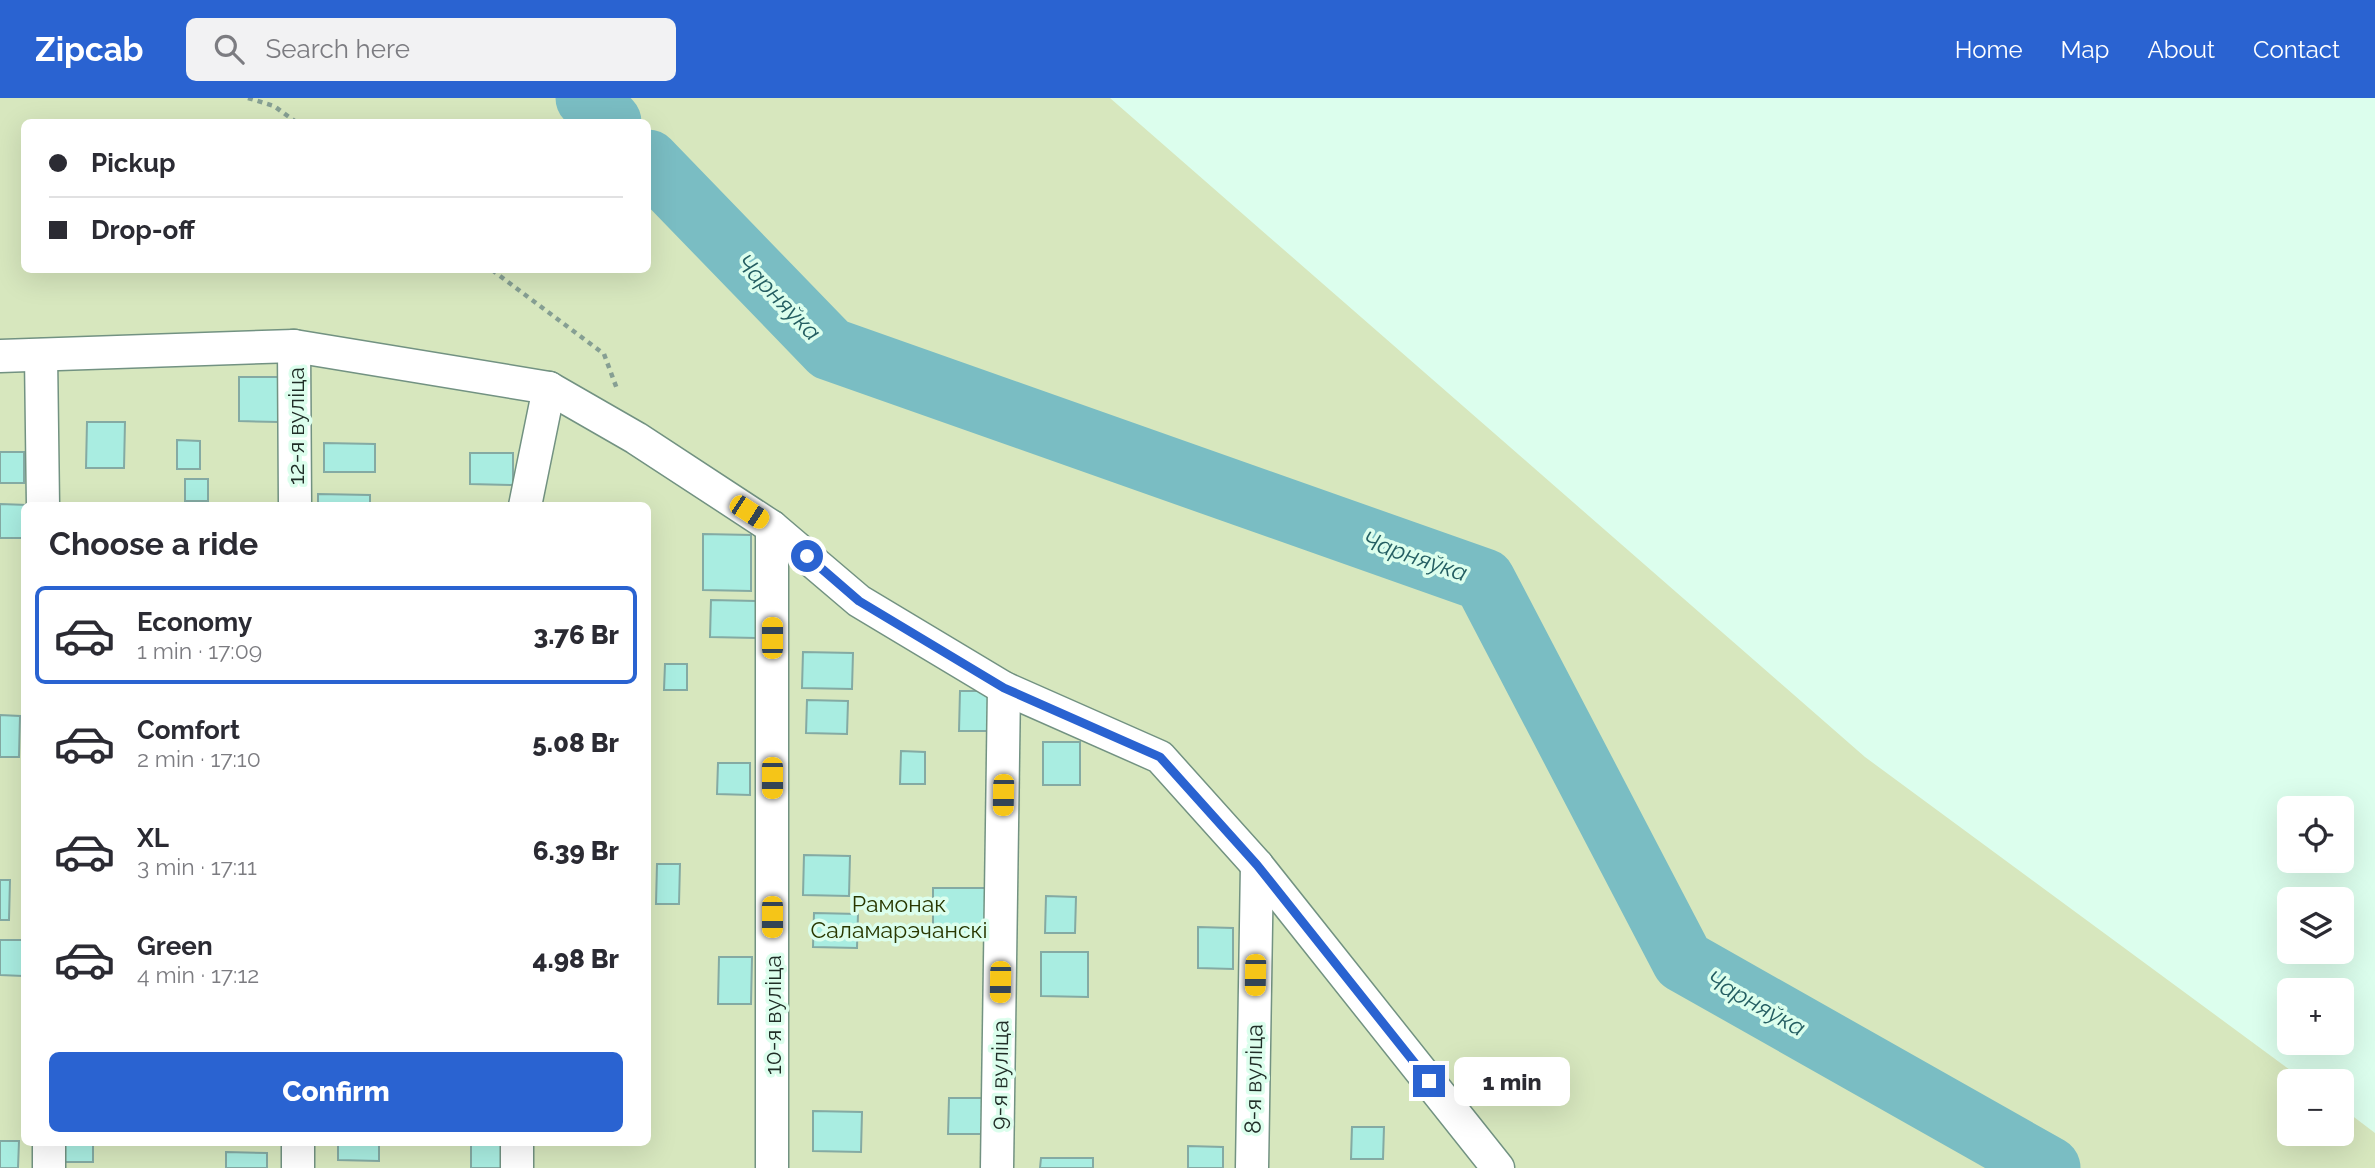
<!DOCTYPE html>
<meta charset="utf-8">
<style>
:root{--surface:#fff;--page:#f2f2f3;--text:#2b2b33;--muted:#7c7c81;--line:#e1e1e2;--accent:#2a63d1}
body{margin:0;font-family:Raleway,sans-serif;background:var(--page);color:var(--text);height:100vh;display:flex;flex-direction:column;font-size:26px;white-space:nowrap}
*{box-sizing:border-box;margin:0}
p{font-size:23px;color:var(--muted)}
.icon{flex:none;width:38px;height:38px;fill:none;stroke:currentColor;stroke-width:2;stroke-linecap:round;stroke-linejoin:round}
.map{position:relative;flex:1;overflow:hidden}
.sheet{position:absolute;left:21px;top:404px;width:630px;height:644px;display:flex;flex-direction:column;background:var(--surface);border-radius:10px;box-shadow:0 7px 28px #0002}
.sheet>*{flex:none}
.hud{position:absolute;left:21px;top:21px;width:630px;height:154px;border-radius:10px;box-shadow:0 7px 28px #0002;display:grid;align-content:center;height:154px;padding:0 28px;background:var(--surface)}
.fabs{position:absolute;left:2277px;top:698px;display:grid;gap:14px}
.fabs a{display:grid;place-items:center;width:77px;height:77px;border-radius:10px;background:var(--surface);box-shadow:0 7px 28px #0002;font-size:35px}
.end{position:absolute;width:32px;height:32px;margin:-16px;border:9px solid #2a63d1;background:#fff;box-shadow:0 0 0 4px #fff}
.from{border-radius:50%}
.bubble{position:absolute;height:49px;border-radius:10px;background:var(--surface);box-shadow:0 7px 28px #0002;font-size:23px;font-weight:800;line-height:49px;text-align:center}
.car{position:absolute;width:21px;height:42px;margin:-21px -10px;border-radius:9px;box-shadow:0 0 5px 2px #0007;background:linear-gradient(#f5c518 24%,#345 0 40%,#f5c518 0 76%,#345 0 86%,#f5c518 0)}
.hud b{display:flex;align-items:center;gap:24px;height:66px;font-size:26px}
.hud b+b{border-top:2px solid var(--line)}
.hud i{width:18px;height:18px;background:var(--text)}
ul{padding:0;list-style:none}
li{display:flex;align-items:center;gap:21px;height:98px;margin:0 14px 10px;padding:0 14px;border:4px solid transparent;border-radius:10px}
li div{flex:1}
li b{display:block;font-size:26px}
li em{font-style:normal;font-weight:800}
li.current{border-color:var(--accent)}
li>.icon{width:63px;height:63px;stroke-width:1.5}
h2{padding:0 28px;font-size:32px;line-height:84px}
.primary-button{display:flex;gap:14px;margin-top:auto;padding:14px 28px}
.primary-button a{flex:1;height:80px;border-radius:10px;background:var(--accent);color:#fff;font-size:28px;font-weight:800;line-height:80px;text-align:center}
header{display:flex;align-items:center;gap:42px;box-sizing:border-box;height:98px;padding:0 35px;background:var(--accent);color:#fff}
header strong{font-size:33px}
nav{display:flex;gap:38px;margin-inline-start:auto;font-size:24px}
.search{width:490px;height:63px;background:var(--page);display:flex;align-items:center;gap:18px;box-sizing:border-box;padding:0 24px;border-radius:10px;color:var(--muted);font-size:26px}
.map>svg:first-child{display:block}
.green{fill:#d7e7be;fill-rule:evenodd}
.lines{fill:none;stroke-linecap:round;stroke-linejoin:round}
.river{stroke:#7abdc3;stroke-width:63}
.building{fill:#a9ede1;stroke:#84aaa3;stroke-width:2}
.minor-casing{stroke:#729282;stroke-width:35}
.path{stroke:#869f93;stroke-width:4.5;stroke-dasharray:5 5;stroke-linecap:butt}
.minor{stroke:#fff;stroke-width:32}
.route{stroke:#2a63d1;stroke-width:9}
.labels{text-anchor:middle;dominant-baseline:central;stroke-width:7;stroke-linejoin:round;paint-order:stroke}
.street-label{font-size:23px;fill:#202d27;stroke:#dcfeed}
.park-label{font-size:23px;fill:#293700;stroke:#dcfeed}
.water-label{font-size:24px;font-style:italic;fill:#245e62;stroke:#dcfeed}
</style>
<header>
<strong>Zipcab</strong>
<div class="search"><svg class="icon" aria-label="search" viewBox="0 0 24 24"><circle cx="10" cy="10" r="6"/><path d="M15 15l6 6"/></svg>Search here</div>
<nav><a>Home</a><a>Map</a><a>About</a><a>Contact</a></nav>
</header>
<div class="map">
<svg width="2375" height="1070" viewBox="0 0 2375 1070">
<rect width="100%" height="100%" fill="#dcfeed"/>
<!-- green -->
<path class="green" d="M0,0H1110L1865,659L2305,983L2289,984V1036H2342V1010L2375,1035V1070H0ZM24,24H648V172H24ZM24,408H648V1045H24Z"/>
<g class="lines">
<!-- river -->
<g class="river">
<polyline points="587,0 610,24"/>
<polyline points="648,63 830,251 1484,482 1683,863 2049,1070"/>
</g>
</g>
<!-- building -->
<g class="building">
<polygon points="239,279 278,279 278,324 239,323"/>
<polygon points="87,324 125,324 124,370 86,370"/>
<polygon points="177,342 200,343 200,371 177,371"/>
<polygon points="324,345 375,346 375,374 324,374"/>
<rect x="0" y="354" width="24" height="31"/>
<polygon points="470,355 513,355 513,387 470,386"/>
<rect x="185" y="381" width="23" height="22"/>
<polygon points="318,396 370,397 370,408 318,408"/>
<polygon points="0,406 28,407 24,408 24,440 0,440"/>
<polygon points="703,436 751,437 751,493 703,492"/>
<polygon points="711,502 756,503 756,540 710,539"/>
<polygon points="803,554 853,555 852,591 802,590"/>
<polygon points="665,566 687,566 687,592 664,592"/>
<polygon points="960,593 992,593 992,633 959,633"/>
<polygon points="807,602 848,603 847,636 806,635"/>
<polygon points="0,617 20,618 19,659 0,659"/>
<rect x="1043" y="644" width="37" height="43"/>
<polygon points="901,653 925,654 925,686 900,686"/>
<polygon points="718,665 750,665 750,697 717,696"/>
<polygon points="804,757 850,758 849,798 803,797"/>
<polygon points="657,766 680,766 679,806 656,806"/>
<polygon points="0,782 10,782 9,822 0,822"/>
<polygon points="933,790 991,790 990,837 933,836"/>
<polygon points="1046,798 1076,799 1075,835 1045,835"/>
<polygon points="814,815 858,816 857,850 813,849"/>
<polygon points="1198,829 1233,830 1233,871 1198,870"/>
<polygon points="0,842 24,842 23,878 0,877"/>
<polygon points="1041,854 1088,854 1088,899 1041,898"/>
<polygon points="719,859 752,859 751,906 718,906"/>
<polygon points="949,1000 986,1000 985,1036 948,1036"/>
<polygon points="813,1013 862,1014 861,1054 813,1053"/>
<polygon points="1352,1029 1384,1029 1383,1061 1351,1061"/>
<polygon points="0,1043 19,1043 18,1070 0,1070"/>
<rect x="63" y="1045" width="30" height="19"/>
<polygon points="338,1045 379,1045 379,1063 338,1062"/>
<polygon points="471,1045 506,1045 505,1070 471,1070"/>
<polygon points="1188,1048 1223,1049 1223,1070 1188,1070"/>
<polygon points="226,1054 267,1055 267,1070 226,1070"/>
<polygon points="1041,1060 1093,1060 1093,1070 1040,1070"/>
</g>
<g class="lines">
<defs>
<g id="minor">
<polyline points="294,248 295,408"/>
<polyline points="41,257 43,408"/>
<polyline points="0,258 294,248 549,290 636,340 772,429 859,503 1004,590 1160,659 1257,767 1498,1070"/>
<polyline points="525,408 549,290"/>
<polyline points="49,1045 49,1070"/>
<polyline points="298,1045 298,1070"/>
<polyline points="517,1070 517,1045"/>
<polyline points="772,1070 772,429"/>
<polyline points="997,1070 1004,590"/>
<polyline points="1252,1070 1257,767"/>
</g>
</defs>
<!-- minor casing -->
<use href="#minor" class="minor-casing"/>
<!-- path -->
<g class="path">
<polyline points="248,0 274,8 296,24"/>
<polyline points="492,172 604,256 617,291"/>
</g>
<!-- minor -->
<use href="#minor" class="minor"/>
</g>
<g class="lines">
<!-- route -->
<polyline class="route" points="807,458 859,503 1004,590 1160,659 1257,767 1429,983"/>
</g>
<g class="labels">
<!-- street labels -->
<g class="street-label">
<text transform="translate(295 328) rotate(-90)">12-я вуліца</text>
<text transform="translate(772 917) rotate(-90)">10-я вуліца</text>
<text transform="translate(999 977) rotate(-89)">9-я вуліца</text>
<text transform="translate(1253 981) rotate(-89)">8-я вуліца</text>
</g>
<!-- park labels -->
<g class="park-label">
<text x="899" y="805">Рамонак<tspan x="899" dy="26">Саламарэчанскі</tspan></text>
</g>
<!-- water labels -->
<g class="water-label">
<text transform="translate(779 199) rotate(46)">Чарняўка</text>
<text transform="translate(1415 458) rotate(19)">Чарняўка</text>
<text transform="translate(1756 905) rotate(29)">Чарняўка</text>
</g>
</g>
</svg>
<div class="fabs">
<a><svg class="icon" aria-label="locate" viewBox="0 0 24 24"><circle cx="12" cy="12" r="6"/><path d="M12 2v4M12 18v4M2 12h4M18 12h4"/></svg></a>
<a><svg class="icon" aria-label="layers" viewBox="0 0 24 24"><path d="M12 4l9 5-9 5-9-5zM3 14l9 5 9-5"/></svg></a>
<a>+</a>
<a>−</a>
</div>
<i class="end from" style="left:807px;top:458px"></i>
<i class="end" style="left:1429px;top:983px"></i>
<div class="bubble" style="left:1454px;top:959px;width:116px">1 min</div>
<i class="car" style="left:749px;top:414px;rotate:123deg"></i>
<i class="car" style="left:772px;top:540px;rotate:0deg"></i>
<i class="car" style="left:772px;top:680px;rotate:180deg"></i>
<i class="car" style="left:1003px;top:697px;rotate:181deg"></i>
<i class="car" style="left:772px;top:819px;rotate:180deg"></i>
<i class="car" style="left:1255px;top:877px;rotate:181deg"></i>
<i class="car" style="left:1000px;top:884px;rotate:181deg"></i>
<div class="hud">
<b><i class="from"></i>Pickup</b>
<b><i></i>Drop-off</b>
</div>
<section class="sheet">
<h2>Choose a ride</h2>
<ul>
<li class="current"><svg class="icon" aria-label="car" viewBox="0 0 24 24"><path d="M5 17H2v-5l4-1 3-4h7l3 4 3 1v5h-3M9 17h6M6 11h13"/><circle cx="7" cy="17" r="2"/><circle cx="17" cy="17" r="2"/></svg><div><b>Economy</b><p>1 min · 17:09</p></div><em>3.76 Br</em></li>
<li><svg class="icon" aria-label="car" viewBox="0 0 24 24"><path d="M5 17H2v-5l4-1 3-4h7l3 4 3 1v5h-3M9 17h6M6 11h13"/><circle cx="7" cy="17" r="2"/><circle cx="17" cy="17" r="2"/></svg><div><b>Comfort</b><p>2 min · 17:10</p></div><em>5.08 Br</em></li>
<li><svg class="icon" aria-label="car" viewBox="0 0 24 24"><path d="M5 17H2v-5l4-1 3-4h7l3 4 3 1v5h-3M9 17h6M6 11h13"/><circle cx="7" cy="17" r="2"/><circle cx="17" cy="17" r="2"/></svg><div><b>XL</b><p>3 min · 17:11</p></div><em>6.39 Br</em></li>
<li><svg class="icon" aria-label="car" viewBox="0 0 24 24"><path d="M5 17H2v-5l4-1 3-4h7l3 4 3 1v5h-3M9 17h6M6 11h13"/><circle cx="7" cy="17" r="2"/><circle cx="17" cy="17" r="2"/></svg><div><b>Green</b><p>4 min · 17:12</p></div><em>4.98 Br</em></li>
</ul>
<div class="primary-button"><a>Confirm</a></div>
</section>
</div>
